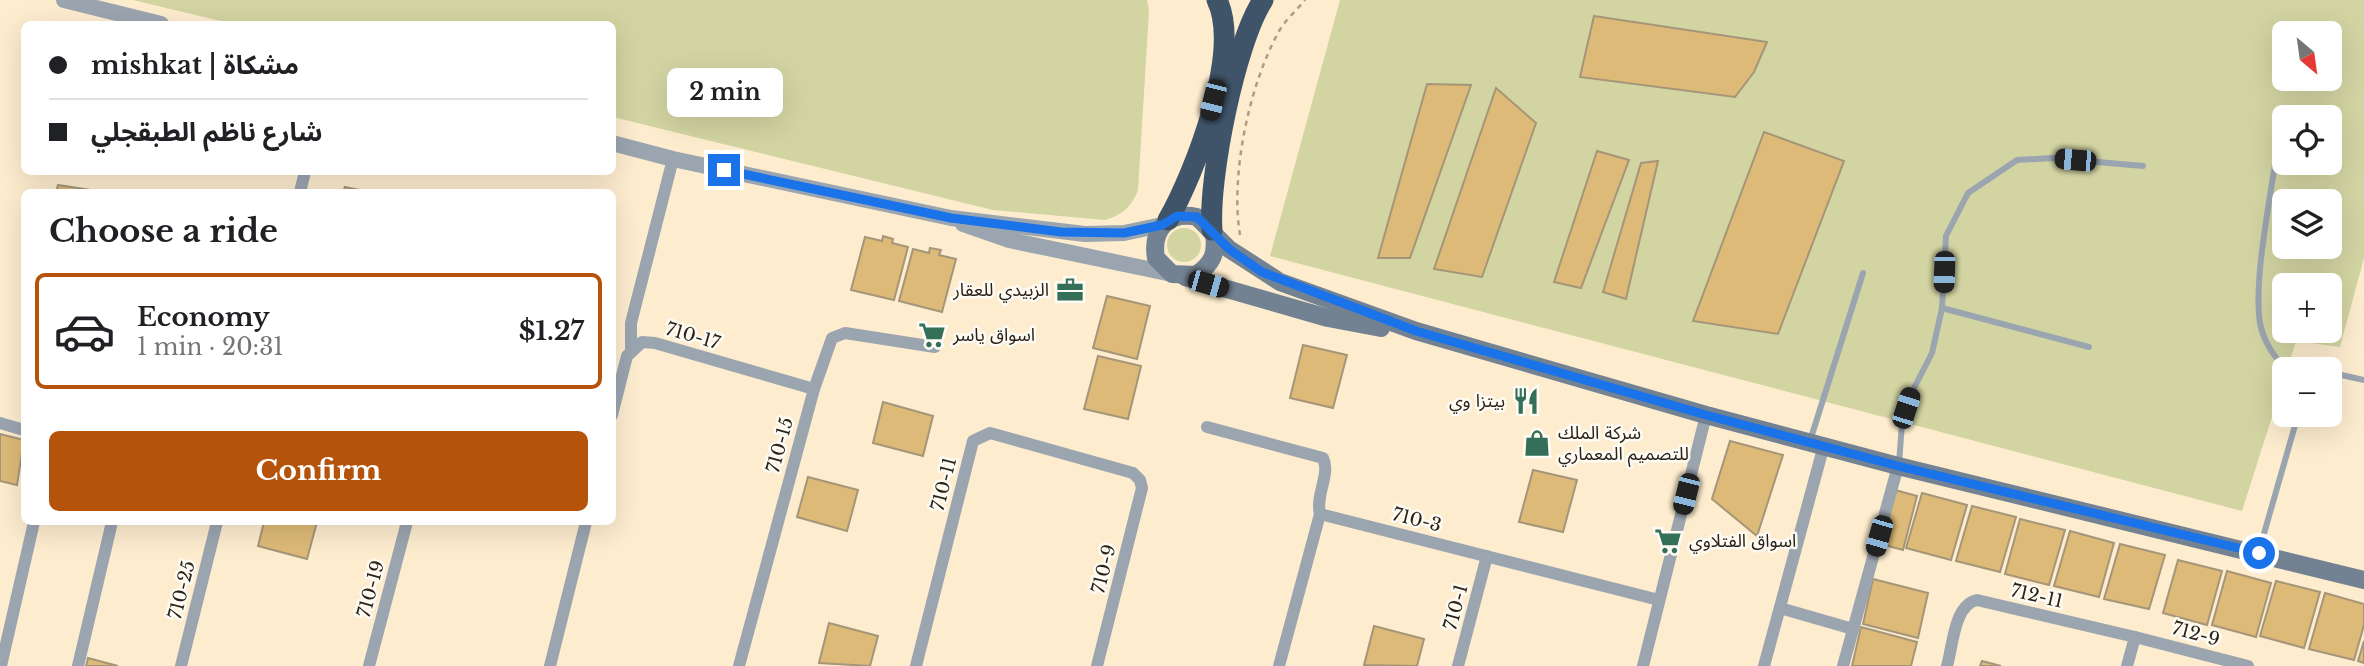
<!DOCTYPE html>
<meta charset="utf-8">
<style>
:root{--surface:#fff;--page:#f2f2f2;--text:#202124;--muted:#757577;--line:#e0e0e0;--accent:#b45309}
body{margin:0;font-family:"Libre Baskerville","Noto Sans Arabic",serif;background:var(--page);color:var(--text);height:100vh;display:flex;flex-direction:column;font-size:26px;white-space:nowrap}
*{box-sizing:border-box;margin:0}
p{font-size:23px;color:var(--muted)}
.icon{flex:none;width:38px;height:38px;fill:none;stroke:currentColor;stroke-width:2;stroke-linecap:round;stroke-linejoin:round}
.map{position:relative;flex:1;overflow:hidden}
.sheet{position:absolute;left:21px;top:189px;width:595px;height:336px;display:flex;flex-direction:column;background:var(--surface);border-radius:10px;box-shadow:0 7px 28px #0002}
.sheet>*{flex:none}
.guide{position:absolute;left:21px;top:21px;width:595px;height:154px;border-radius:10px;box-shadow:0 7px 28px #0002;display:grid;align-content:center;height:154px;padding:0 28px;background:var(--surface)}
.needle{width:46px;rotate:151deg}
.fabs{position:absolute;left:2272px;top:21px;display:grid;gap:14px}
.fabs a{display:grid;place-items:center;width:70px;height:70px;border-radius:10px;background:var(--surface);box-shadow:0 7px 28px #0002;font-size:35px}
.end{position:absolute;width:32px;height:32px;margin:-16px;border:9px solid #1a73e8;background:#fff;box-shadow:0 0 0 4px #fff}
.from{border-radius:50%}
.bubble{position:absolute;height:49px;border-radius:10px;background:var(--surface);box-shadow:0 7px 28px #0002;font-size:23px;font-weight:700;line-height:49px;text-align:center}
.car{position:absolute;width:21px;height:42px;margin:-21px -10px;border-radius:9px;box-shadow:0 0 5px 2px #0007;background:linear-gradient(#222 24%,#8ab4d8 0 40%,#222 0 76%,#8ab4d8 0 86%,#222 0)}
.guide b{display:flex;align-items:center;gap:24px;height:66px;font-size:26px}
.guide b+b{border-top:2px solid var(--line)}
.guide i{width:18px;height:18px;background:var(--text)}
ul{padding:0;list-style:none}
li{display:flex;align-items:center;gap:21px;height:116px;margin:0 14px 10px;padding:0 14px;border:4px solid transparent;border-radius:10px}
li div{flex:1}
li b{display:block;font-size:26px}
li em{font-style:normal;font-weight:700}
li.current{border-color:var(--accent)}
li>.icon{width:63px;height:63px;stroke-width:1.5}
h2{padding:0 28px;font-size:32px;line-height:84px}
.primary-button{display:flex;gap:14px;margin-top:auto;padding:14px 28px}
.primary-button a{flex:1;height:80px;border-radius:10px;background:var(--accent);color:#fff;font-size:28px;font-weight:700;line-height:80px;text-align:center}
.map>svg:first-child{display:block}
.green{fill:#d2d4a2;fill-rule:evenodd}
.building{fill:#ddba77;stroke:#a59579;stroke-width:2}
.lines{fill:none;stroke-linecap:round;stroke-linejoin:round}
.path{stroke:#ab9e87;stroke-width:2.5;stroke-dasharray:5 5;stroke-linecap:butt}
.service{stroke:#9ba5b0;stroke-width:6}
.minor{stroke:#9ba5b0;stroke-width:12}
.tertiary{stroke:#9ba5b0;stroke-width:16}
.secondary{stroke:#738292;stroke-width:18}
.motorway{stroke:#3f5469;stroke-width:21}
.route{stroke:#1a73e8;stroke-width:9}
.labels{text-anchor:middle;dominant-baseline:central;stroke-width:5;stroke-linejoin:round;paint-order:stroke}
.poi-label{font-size:18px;fill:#282217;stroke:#fefbf5;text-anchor:start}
.street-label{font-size:18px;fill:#282217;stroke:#fefbf5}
</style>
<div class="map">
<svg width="2364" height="666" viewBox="0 0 2364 666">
<rect width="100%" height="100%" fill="#fdecce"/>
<!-- green -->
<g class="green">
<path d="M133,0H1147L1149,11L1138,190C1131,207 1124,214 1105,220L993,210L613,117L612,24H233Z"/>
<path d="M1340,0H2364V258L2340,347L2296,341L2287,369H2284V379L2242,511L1270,256ZM2284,33H2329V79H2284ZM2284,117H2329V163H2284ZM2284,201H2329V247H2284ZM2284,285H2329V331H2284Z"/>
<circle cx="1184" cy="245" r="17"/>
</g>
<!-- building -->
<g class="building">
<polygon points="1594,16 1767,42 1754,72 1735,97 1580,77"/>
<polygon points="1427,84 1471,85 1410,258 1378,258"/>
<polygon points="1496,88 1536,123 1482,277 1434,269"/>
<polygon points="1764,132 1844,161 1778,334 1693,321"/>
<polygon points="1597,151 1629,160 1581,288 1554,282"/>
<polygon points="1658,161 1626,299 1603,292 1641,163"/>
<polygon points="58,185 104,192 56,192"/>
<polygon points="345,187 369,192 343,192"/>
<polygon points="883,236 893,239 892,243 908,247 894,300 851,290 865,237 882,241"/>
<polygon points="930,248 941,250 939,255 956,259 942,312 899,301 913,249 929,253"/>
<polygon points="1107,296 1150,306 1137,359 1093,348"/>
<polygon points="1303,345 1347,355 1333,408 1290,398"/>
<polygon points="1098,356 1141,366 1128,419 1084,409"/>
<polygon points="883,402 933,416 923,456 873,443"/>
<polygon points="0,434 24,440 17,485 0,481"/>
<polygon points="1730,441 1783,455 1757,536 1712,499"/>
<polygon points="1533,470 1577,480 1563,532 1519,522"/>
<polygon points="808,477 858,490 847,531 797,517"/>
<polygon points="1895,490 1917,496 1903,550 1881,544"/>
<polygon points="1922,493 1967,505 1951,560 1906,548"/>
<polygon points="1972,506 2016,517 2000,572 1956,561"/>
<polygon points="2020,519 2065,530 2049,585 2005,574"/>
<polygon points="264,522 317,522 307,559 258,546"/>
<polygon points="2070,531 2114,543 2099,597 2054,586"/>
<polygon points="2120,544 2165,555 2149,609 2104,599"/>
<polygon points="2178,560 2222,571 2207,625 2163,613"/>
<polygon points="2227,571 2271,583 2256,637 2212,625"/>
<polygon points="1873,579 1928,593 1918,638 1863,624"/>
<polygon points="2276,581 2320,592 2304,648 2260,636"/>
<polygon points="2325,593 2364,604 2364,625 2354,660 2309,649"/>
<polygon points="829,623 878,636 870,666 819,663"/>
<polygon points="1374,626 1424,639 1417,666 1364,665"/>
<polygon points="1861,627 1917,642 1911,666 1852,666"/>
<polygon points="2364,641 2364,663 2358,661"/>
<polygon points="88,658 118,666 86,666"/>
<polygon points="1982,661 2001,666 1980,666"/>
</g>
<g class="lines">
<!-- path -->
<path class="path" d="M1240,235C1230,176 1249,86 1278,33C1284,21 1297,10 1305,0"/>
<!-- service -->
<g class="service">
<path d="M2278,143C2272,191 2253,278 2260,323C2263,340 2274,358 2287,369"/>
<polyline points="1942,308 2089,347"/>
<polyline points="2329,376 2337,374 2364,380"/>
<polyline points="1810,441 1863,273"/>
<polyline points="1899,464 1902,423 1911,394 1932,353 1942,308 1946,236 1968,193 2017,160 2052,158 2143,166"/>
<polyline points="2259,551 2298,415"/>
</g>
<!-- minor -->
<g class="minor">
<polyline points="300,192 305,172"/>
<polyline points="631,350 631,323 673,159"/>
<polyline points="612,415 627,356 642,342 655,343 814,389"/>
<polyline points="0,423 24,430"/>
<path d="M1207,427L1323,458C1331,474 1315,495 1320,514"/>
<polyline points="1780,608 1853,629"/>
<polyline points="2135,637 2248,666"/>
<polyline points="1,666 34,522"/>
<polyline points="78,666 112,522"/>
<polyline points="181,666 217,522"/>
<polyline points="369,666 407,522"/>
<polyline points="550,666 586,522"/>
<polyline points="739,666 814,389 832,338 845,333 935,347"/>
<polyline points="916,666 973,441 990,433 1133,473 1140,480 1142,488 1097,666"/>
<polyline points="1279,666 1320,514 1659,600"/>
<polyline points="1458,666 1487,556"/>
<polyline points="1643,666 1706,415"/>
<polyline points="1764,666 1824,445"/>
<polyline points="1843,666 1898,466"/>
<path d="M1947,666C1953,645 1954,605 1977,600L2135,637L2127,666"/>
</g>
<!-- tertiary -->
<g class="tertiary">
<polyline points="64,0 161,24"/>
<polyline points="612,143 673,159 951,218 1085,234 1124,233 1162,225"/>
<polyline points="963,224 1009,240 1172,274"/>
</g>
<!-- secondary -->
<g class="secondary">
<path d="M1214,235C1217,254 1212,264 1196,275L1172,274L1156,258C1151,229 1169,211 1197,217L1229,249L1280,282L1416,331L1706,415L1898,466L2364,580"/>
<polyline points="1185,277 1328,318 1381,328"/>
</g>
<!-- motorway -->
<g class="motorway">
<path d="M1168,220C1195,172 1242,52 1217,0"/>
<path d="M1212,230C1208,179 1235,43 1263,0"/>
</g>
</g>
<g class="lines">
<!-- route -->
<polyline class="route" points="724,170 951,218 1061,232 1124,233 1162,225 1177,216 1197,217 1229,249 1262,272 1416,331 1706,415 1898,466 2259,553"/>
</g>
<!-- icons -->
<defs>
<symbol id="office-bare" viewBox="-9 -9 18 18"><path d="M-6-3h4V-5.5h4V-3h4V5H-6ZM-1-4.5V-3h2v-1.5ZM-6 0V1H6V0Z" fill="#346f5a" stroke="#fefbf5" stroke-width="2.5" paint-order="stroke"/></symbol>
<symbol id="supermarket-bare" viewBox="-9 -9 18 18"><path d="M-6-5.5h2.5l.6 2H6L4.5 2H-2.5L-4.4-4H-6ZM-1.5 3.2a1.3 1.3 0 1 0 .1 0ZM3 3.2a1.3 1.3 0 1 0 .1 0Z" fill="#346f5a" stroke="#fefbf5" stroke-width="2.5" paint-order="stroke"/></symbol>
<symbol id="restaurant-bare" viewBox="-9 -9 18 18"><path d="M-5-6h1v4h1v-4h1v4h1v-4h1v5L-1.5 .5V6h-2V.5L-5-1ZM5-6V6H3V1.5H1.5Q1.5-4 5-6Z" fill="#346f5a" stroke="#fefbf5" stroke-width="2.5" paint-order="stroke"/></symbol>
<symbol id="shop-bare" viewBox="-9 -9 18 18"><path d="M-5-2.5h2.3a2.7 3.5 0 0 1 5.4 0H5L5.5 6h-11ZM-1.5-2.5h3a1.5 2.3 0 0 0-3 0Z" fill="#346f5a" stroke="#fefbf5" stroke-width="2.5" paint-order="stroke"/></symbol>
</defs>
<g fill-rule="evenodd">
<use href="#office-bare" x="1051" y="271" width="38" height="38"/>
<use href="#supermarket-bare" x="913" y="316" width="38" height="38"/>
<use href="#restaurant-bare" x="1507" y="382" width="38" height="38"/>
<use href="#shop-bare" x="1518" y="424" width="38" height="38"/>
<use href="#supermarket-bare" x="1649" y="522" width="38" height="38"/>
</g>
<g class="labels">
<!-- poi labels -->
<g class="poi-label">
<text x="1049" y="290" text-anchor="end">الزبيدي للعقار</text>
<text x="953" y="335">اسواق ياسر</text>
<text x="1505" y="401" text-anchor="end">بيتزا وي</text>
<text x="1558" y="433">شركة الملك<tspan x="1558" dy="21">للتصميم المعماري</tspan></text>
<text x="1689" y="541">اسواق الفتلاوي</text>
</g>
<!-- street labels -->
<g class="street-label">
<text transform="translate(693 336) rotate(16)">710-17</text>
<text transform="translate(780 445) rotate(-75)">710-15</text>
<text transform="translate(944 484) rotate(-76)">710-11</text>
<text transform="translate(1417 520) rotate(14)">710-3</text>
<text transform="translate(1104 569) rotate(-76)">710-9</text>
<text transform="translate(371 589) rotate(-75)">710-19</text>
<text transform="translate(182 590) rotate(-76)">710-25</text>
<text transform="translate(2037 596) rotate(13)">712-11</text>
<text transform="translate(1456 607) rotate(-75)">710-1</text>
<text transform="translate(2196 634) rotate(15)">712-9</text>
</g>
</g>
</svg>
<div class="fabs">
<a><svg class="needle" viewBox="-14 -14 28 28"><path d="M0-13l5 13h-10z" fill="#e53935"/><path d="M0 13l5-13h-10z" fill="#757577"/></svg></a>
<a><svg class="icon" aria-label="locate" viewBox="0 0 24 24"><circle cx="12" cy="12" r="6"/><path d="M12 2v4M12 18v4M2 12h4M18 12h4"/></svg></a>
<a><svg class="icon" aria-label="layers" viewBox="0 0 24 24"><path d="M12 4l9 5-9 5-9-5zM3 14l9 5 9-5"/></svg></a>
<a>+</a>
<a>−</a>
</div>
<i class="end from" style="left:2259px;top:553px"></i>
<i class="end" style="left:724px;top:170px"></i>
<div class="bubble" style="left:667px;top:68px;width:116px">2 min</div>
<i class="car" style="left:1213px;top:100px;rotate:194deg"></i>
<i class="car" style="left:2075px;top:160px;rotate:275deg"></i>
<i class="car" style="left:1944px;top:272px;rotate:182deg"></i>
<i class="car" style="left:1208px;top:284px;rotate:106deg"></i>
<i class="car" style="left:1906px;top:408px;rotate:18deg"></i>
<i class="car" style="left:1686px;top:494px;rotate:194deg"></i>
<i class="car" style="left:1879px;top:536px;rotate:196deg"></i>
<div class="guide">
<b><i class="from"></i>mishkat | مشكاة</b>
<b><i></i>شارع ناظم الطبقجلي</b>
</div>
<section class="sheet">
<h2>Choose a ride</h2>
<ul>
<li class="current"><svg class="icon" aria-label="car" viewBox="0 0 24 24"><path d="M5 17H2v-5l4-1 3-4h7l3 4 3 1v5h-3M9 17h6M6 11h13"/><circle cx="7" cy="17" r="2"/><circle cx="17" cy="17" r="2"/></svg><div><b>Economy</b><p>1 min · 20:31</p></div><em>$1.27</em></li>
</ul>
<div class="primary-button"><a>Confirm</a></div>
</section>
</div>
